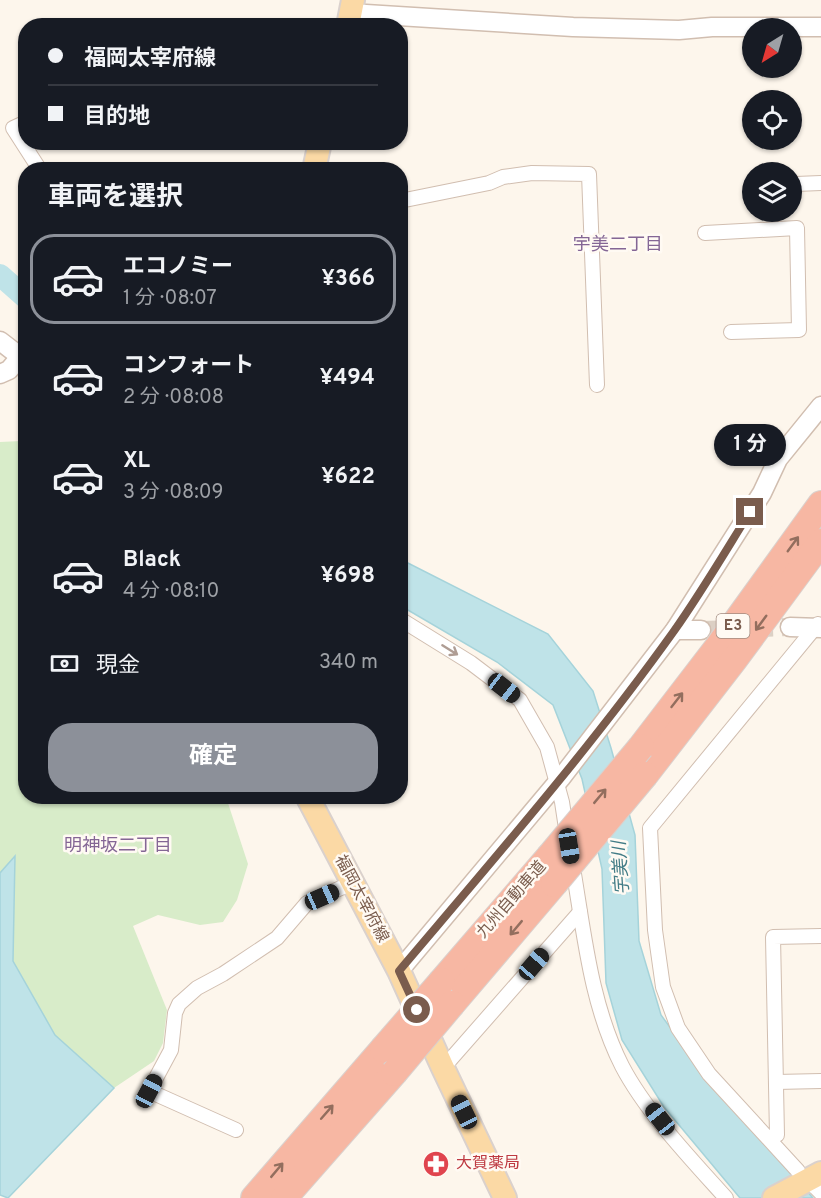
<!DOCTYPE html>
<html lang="ja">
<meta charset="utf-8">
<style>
:root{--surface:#171b24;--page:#242831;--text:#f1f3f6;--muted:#9ea1a6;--line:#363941;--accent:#8c9099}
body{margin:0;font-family:Overpass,"Noto Sans JP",sans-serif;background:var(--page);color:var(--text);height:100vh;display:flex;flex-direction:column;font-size:22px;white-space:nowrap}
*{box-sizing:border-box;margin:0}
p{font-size:20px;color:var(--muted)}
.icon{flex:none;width:33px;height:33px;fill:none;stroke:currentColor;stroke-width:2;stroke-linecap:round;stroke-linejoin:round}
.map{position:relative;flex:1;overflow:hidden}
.drawer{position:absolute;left:18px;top:162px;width:390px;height:642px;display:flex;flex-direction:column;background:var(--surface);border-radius:24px;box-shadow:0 2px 4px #0004}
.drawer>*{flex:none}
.hud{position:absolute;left:18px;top:18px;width:390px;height:132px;border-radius:24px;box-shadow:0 2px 4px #0004;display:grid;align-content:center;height:132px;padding:0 30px;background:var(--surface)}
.needle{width:39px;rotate:217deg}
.controls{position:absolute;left:742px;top:18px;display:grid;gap:12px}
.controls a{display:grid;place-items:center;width:60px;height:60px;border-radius:50%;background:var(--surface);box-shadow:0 2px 4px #0004;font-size:30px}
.end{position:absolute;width:27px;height:27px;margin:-14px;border:8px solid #7a5c4d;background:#fff;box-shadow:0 0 0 3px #fff}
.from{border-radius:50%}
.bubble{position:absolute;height:42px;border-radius:21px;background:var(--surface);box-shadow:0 2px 4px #0004;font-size:20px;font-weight:700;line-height:42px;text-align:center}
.car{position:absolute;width:18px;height:36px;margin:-18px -9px;border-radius:8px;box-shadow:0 0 4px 2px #0007;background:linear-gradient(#222 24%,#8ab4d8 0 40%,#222 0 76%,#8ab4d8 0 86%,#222 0)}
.hud b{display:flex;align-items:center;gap:21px;height:57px;font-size:22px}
.hud b+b{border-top:2px solid var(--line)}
.hud i{width:15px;height:15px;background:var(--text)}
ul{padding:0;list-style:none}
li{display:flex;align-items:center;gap:18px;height:90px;margin:0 12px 9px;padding:0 18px;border:3px solid transparent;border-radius:24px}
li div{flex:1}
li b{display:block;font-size:22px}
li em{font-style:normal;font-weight:700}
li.active{border-color:var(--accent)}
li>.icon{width:54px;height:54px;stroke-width:1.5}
h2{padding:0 30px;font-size:27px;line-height:72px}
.pay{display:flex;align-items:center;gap:15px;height:66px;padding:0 30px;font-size:22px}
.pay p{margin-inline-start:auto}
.cta{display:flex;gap:12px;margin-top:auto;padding:12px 30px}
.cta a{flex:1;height:69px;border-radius:24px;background:var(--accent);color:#fff;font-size:24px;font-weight:700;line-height:69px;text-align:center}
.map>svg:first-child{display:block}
.green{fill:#d8ecc9}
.water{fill:#bfe3e8;stroke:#a5d3da;stroke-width:1.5}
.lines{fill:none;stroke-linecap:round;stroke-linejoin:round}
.river{stroke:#bfe3e8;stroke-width:22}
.tertiary-tunnel{stroke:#dcd0c4;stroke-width:18;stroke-dasharray:18 9;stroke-linecap:butt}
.minor-casing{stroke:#d1beb0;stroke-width:16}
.tertiary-casing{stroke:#d1beb0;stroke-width:21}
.primary-casing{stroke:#dad1cd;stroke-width:26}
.motorway-casing{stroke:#dad1cd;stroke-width:28}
.minor{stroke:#fff;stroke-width:14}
.tertiary{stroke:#fff;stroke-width:18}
.primary{stroke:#fbd9a5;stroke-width:22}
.motorway{stroke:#f7b7a3;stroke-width:26}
.motorway-bridge-casing{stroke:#dad1cd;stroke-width:28;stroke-linecap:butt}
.motorway-bridge{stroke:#f7b7a3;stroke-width:26}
.oneway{stroke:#936e5e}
.oneway2{stroke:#af9d94}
.route{stroke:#7a5c4d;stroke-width:8}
.labels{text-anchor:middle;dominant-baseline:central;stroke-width:5;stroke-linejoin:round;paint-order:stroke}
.shield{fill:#fffaf3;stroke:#a28b7f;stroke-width:1.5}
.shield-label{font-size:15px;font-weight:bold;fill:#7a5c4d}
.street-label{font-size:16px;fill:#7a5c4d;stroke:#fffaf3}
.health-label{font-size:16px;fill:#be3a42;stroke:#fffaf3;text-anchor:start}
.neighbourhood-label{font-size:18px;fill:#846695;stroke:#fffaf3}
.water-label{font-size:18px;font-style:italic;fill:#437c86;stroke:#fffaf3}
</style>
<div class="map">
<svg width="821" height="1198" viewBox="0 0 821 1198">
<rect width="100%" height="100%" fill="#fdf6ec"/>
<!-- green -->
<polygon class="green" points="21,441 26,445 26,796 226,797 248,864 237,900 223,922 200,925 158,915 133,926 167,1010 163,1043 154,1061 114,1088 55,1035 13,961 15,857 0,873 0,442"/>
<!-- water -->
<g class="water">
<polygon points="400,559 548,634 593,691 611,748 635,835 639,941 661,1015 715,1089 813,1198 740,1198 664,1107 622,1040 606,983 602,869 582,779 553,705 497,662 401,606"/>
<polygon points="15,856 13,961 55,1035 114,1088 8,1198 0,1195 0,873"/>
</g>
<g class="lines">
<!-- river -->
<polyline class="river" points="0,275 26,298"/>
<!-- tertiary-tunnel -->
<polyline class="tertiary-tunnel" points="701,630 790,627"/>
<defs>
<g id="minor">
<polyline points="26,122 13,128 40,170"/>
<polyline points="796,184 821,183"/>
<polyline points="400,201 489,183 503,177 532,173 589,174 597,385"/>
<polyline points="705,233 797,228 799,330 731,332"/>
<polyline points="400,619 471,663 520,700 547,747 562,802 567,835"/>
<path d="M572,862C584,931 590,1003 622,1066C646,1112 691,1159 726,1198"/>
<polyline points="443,1068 580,912"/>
<polyline points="776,1082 821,1081"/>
<polyline points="236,1130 149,1091 171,1050 175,1013 179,1004 197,988 223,974 277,938 307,903 352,883"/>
<polyline points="777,1135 773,937 821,936"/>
<polyline points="798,1171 709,1074 678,1028 663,987 655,930 650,828 818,624"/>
<polyline points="814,1186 821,1193"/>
</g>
<g id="tertiary">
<polyline points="350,13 573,27 679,30 712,27 821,27"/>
<polyline points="0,341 26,361"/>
<polyline points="0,374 9,370 20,357"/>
<polyline points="790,627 821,628"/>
<polyline points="675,630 701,630"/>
<polyline points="399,971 561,778 675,630 762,493 778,459 821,406"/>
</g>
<g id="primary">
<polyline points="348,26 353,0"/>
<polyline points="314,170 320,142"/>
<polyline points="307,796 399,971 443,1068 505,1198"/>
<polyline points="774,1198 821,1173"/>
</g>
<g id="motorway">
<polyline points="641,747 717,648 821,504"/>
<polyline points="645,775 734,660 821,542"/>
<polyline points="442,981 549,857"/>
<polyline points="452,1004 554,884"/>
<polyline points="254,1198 383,1049"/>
<polyline points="284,1198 394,1073"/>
</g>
</defs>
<!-- minor casing -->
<use href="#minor" class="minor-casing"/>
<!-- tertiary casing -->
<use href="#tertiary" class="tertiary-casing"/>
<!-- primary casing -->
<use href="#primary" class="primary-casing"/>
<!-- motorway casing -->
<use href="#motorway" class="motorway-casing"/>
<!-- minor -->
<use href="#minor" class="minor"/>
<!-- tertiary -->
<use href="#tertiary" class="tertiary"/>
<!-- primary -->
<use href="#primary" class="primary"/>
<!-- motorway -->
<use href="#motorway" class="motorway"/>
<defs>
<g id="motorway-bridge">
<polyline points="549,857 641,747"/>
<polyline points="554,884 645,775"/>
<polyline points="383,1049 442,981"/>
<polyline points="394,1073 452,1004"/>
</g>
</defs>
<!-- motorway-bridge casing -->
<use href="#motorway-bridge" class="motorway-bridge-casing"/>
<!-- motorway-bridge -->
<use href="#motorway-bridge" class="motorway-bridge"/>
</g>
<!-- one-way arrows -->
<defs><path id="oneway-shaft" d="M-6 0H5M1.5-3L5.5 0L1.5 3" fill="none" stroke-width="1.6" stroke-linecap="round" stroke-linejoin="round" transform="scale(1.5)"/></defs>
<g class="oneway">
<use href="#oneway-shaft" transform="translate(793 544) rotate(-54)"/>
<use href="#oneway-shaft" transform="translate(761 623) rotate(126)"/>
<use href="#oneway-shaft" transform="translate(677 700) rotate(-52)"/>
<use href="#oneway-shaft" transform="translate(600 796) rotate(-50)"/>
<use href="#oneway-shaft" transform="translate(516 928) rotate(130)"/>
<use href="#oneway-shaft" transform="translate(327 1112) rotate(-49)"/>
<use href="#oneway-shaft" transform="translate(277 1170) rotate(-50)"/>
</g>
<use class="oneway2" href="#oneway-shaft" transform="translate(450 650) rotate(32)"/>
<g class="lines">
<!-- route -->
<path class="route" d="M417,1010L399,971C493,860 589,750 674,631C701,593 725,552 750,512"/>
</g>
<!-- icons -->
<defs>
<symbol id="pharmacy-disc" viewBox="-11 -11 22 22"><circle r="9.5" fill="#e0444e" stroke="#fffaf3"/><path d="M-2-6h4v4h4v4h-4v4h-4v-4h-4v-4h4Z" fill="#fff"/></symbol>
</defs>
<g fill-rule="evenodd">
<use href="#pharmacy-disc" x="421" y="1149" width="30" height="30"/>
</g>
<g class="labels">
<!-- shield labels -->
<rect class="shield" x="716.5" y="614" width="33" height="24" rx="4.5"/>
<g class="shield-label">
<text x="733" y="626">E3</text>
</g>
<!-- street labels -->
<g class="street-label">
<text transform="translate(361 899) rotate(62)">福岡太宰府線</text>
<text transform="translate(512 900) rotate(-49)">九州自動車道</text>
</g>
<!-- health labels -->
<g class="health-label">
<text x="456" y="1164">大賀薬局</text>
</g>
<!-- neighbourhood labels -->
<g class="neighbourhood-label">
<text x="618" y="245">宇美二丁目</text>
<text x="118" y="846">明神坂二丁目</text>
</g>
<!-- water labels -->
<g class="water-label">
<text transform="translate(622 868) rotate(-94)">宇美川</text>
</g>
</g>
</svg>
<div class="controls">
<a><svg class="needle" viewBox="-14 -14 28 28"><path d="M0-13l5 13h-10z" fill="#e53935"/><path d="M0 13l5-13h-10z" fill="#9ea1a6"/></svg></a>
<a><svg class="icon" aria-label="locate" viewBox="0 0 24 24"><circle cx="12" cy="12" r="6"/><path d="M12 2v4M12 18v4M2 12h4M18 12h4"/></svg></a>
<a><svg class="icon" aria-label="layers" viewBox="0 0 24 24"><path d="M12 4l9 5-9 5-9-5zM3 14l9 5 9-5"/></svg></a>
</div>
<i class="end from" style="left:417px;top:1010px"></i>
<i class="end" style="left:750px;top:512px"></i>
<div class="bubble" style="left:714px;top:424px;width:72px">1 分</div>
<i class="car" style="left:504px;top:688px;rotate:128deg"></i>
<i class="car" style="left:569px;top:846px;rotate:171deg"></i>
<i class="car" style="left:322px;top:897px;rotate:66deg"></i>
<i class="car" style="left:534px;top:964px;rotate:41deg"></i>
<i class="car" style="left:149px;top:1091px;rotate:28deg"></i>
<i class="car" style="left:464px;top:1112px;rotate:334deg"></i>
<i class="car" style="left:660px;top:1119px;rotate:322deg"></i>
<div class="hud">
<b><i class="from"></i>福岡太宰府線</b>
<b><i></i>目的地</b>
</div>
<section class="drawer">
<h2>車両を選択</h2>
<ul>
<li class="active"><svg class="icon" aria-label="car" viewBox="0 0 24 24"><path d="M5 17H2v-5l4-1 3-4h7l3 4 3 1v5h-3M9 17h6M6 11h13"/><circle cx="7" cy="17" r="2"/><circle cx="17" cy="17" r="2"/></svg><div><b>エコノミー</b><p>1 分 · 08:07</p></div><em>¥366</em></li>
<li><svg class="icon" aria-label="car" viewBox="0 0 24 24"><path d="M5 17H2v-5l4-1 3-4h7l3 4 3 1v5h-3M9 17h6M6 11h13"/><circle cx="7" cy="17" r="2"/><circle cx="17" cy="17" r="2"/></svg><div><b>コンフォート</b><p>2 分 · 08:08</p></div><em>¥494</em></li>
<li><svg class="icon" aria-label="car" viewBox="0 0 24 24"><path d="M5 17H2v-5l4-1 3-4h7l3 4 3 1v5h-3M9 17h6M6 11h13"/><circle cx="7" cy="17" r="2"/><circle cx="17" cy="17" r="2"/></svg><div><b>XL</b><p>3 分 · 08:09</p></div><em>¥622</em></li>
<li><svg class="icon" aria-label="car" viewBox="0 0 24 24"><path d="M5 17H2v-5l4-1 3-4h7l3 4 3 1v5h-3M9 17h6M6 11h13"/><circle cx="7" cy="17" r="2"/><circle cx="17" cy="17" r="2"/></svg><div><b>Black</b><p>4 分 · 08:10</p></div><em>¥698</em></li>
</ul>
<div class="pay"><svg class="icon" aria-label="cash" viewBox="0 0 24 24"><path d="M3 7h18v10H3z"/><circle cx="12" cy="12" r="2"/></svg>現金<p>340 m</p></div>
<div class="cta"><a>確定</a></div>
</section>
</div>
